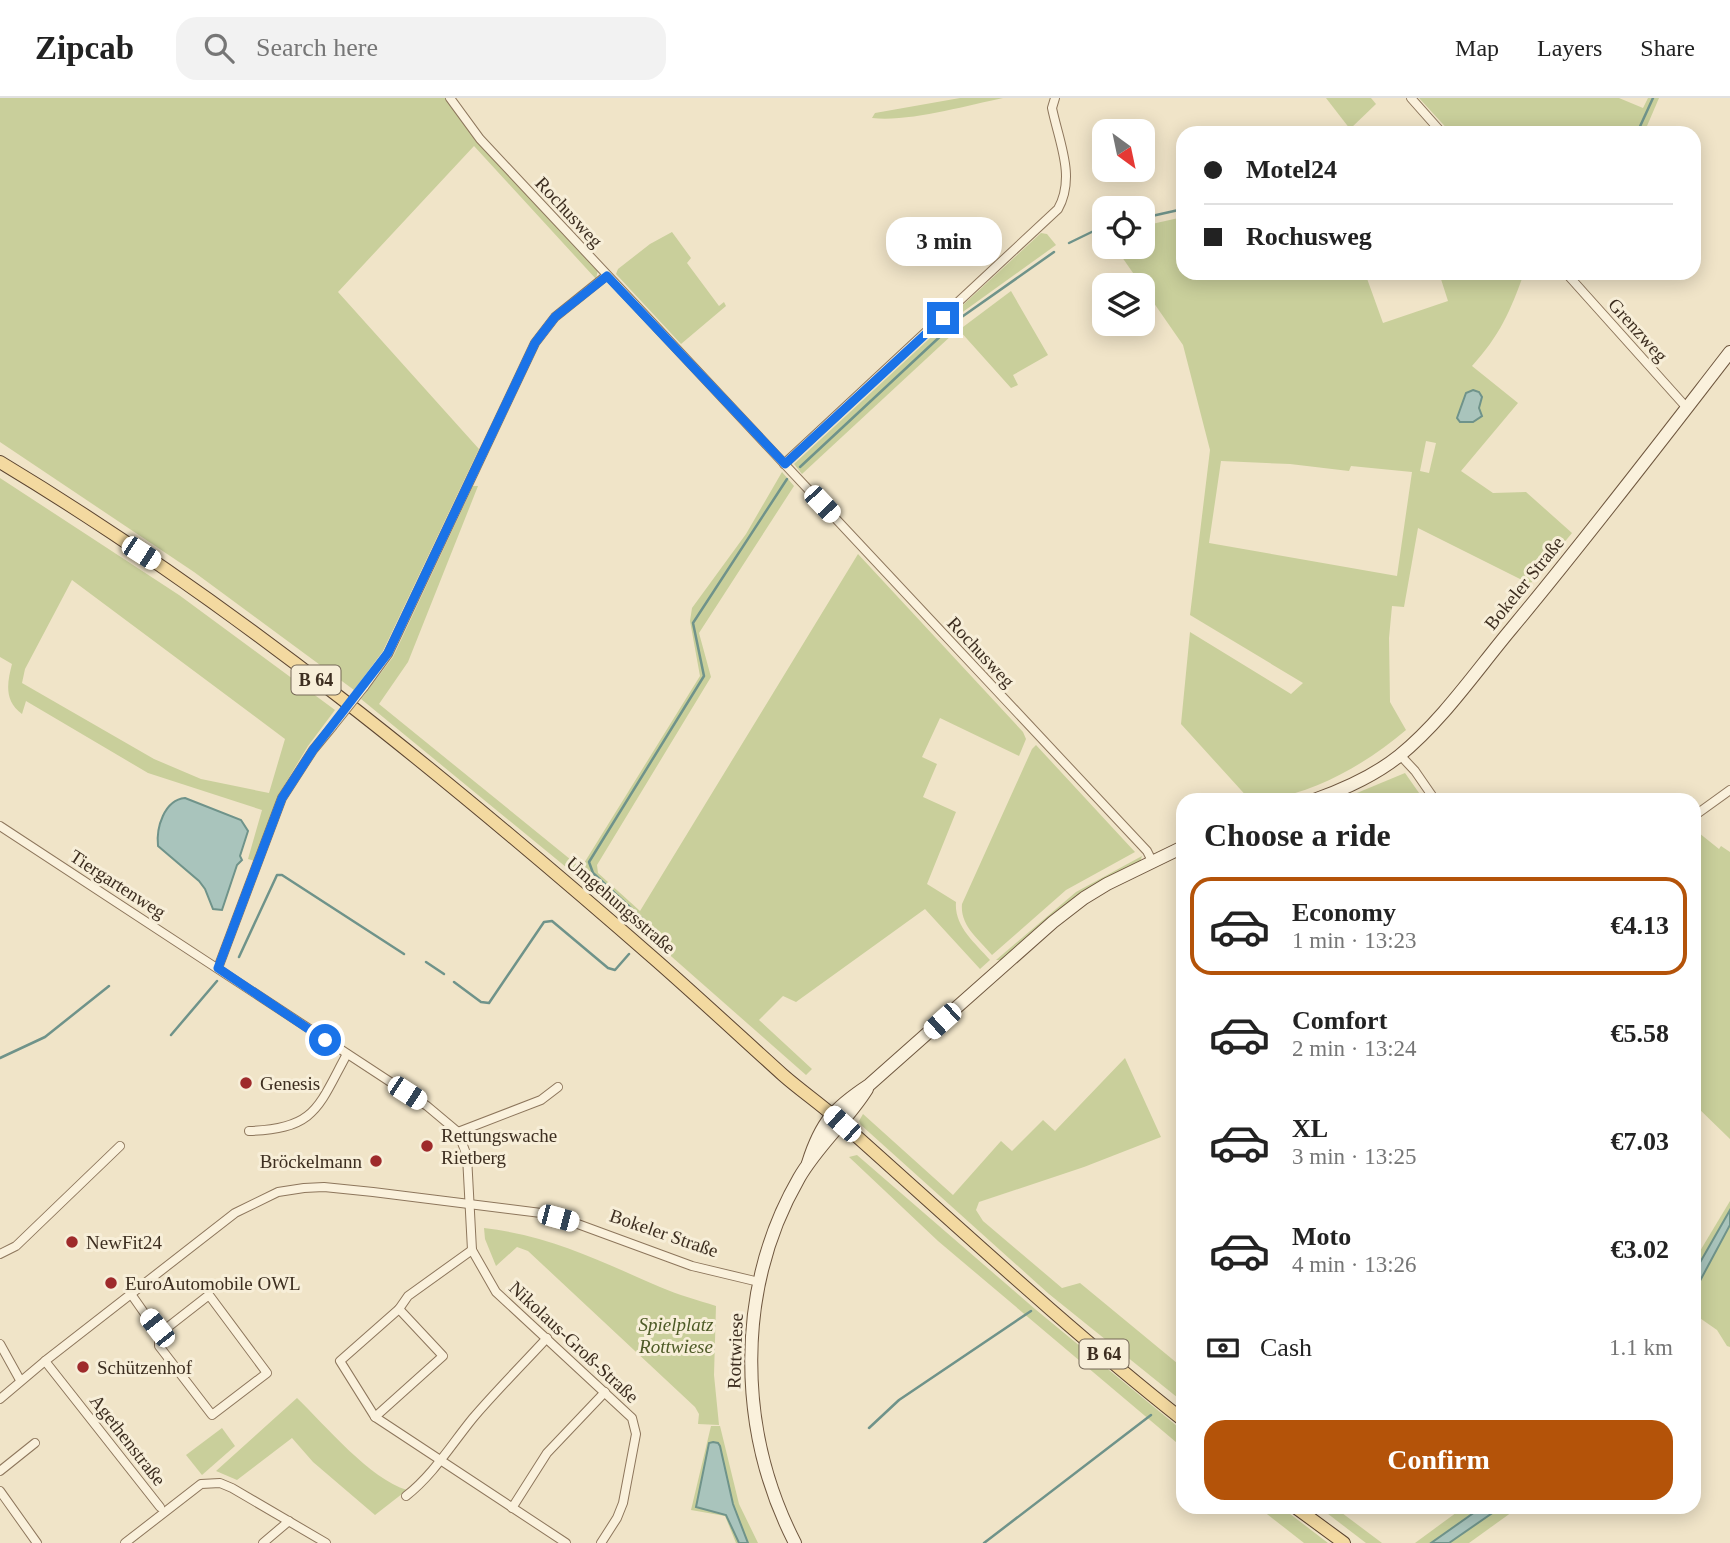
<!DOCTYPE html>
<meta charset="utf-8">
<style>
:root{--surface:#fff;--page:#f2f2f2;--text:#222;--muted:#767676;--line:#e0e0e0;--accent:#b45309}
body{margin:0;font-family:Georgia,serif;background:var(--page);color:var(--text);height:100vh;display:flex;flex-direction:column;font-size:26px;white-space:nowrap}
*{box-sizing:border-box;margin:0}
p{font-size:23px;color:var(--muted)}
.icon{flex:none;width:38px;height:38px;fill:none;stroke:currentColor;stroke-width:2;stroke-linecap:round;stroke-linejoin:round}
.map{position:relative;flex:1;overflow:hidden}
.side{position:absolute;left:1176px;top:695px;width:525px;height:721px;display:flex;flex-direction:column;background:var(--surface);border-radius:21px;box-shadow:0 4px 18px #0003}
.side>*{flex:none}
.top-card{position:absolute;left:1176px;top:28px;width:525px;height:154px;border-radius:21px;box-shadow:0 4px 18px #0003;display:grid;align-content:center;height:154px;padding:0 28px;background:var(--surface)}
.needle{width:46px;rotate:147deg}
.controls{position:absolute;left:1092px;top:21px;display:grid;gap:14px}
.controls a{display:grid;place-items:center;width:63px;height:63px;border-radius:14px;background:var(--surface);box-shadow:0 4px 18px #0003;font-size:35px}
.end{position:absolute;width:32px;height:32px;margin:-16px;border:9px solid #1a73e8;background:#fff;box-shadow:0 0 0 4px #fff}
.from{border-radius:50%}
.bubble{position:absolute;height:49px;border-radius:21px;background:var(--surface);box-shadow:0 4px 18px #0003;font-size:23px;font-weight:700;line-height:49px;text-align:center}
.car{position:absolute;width:21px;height:42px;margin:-21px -10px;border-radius:9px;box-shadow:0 0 5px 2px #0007;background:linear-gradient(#fff 24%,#345 0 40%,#fff 0 76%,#345 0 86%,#fff 0)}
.top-card b{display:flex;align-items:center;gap:24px;height:66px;font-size:26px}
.top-card b+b{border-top:2px solid var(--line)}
.top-card i{width:18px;height:18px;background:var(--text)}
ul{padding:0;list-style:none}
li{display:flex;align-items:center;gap:21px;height:98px;margin:0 14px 10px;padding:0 14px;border:4px solid transparent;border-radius:21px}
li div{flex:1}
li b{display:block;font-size:26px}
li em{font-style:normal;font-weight:700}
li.selected{border-color:var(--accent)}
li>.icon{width:63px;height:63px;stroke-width:1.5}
h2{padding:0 28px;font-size:32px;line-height:84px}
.pay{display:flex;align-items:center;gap:18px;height:77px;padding:0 28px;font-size:26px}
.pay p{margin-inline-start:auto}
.primary-button{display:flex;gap:14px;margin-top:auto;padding:14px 28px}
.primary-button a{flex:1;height:80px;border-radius:21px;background:var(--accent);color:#fff;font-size:28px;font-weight:700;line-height:80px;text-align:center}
header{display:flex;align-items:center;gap:42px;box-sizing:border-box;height:98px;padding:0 35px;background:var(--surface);border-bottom:2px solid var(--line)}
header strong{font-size:33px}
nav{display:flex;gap:38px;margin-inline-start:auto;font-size:24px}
.search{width:490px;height:63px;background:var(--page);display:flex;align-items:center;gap:18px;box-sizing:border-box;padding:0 24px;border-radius:21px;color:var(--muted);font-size:26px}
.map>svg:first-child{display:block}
.green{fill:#c9cf9b;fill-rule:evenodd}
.water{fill:#a9c4bc;stroke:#6f938a;stroke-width:2}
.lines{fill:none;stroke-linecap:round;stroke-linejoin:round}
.stream{stroke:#6f938a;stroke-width:2.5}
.street-casing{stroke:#8d765c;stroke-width:10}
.secondary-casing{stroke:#6f573f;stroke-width:14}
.primary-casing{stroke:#5b4430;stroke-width:14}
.street{stroke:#faf1dc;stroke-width:8}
.secondary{stroke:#faf1dc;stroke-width:12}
.primary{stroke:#f3d9a0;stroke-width:12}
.street-bridge-casing{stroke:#8d765c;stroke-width:10;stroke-linecap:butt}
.street-bridge{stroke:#faf1dc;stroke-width:8}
.route{stroke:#1a73e8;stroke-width:9}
.poi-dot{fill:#9e2a2b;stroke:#f7eed8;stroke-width:2.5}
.labels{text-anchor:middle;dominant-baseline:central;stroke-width:6;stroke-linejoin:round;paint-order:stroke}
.shield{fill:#f7eed8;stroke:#756857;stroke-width:2}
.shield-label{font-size:18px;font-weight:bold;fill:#3d2e20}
.street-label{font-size:19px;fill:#3d2e20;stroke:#f7eed8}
.poi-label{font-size:19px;fill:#3d2e20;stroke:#f7eed8;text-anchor:start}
.park-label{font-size:19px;font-style:italic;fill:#4d5a26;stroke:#f7eed8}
</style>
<header>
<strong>Zipcab</strong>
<div class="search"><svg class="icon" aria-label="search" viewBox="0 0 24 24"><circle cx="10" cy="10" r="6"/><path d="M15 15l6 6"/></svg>Search here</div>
<nav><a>Map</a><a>Layers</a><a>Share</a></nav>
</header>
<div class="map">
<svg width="1730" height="1445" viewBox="0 0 1730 1445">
<rect width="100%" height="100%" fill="#f0e4c8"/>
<!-- green -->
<g class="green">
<polygon points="0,0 446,0 477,44 598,172 596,181 474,48 338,194 479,351 383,553 354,592 194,474 0,344"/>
<path d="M960,0H1003C964,8 910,24 872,20L875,15Z"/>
<polygon points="1326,0 1371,0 1376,6 1350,31"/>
<polygon points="1419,0 1619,0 1643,10 1648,0 1659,0 1644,35 1451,35"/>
<path d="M1183,119V175H1365L1383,225L1448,203L1439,175H1524C1510,214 1500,237 1472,268L1518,305L1461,373L1493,395L1526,394L1572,435L1530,486L1418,430L1404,509L1392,508L1389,540L1390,604L1406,632C1365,667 1305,702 1250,702L1181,626L1190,534L1291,596L1303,585L1190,517L1210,352L1183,247L1115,149H1143V128ZM1426,343L1436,345L1429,375L1420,373ZM1221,363L1290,366L1349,373L1351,368L1412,374L1397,478L1209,445Z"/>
<polygon points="672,134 691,160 687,165 719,208 724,204 726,208 681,246 616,176 618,171 650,146"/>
<polygon points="1041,135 1047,136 1056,147 953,221 952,217"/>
<polygon points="1011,193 1048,257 1013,277 1018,287 1011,290 959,232"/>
<polygon points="943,228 953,236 802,376 794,366"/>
<path d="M782,374L794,388L699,535L711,579L597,767L598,775L640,813L858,456L1023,634L1026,641L1019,658L940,620L922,659L937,666L923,699L956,714L927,786L956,804C954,828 974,844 990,862L980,871L925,811L796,904L783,898L759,922L812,971L806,977L622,815L361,601L393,559L473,388H478L408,564L379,606L581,770L700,578L690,523L692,510L746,436Z"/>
<path d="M0,380L179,497L335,612L308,648L279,696L255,763L248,761L262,712L148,675L26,603L22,616C4,603 7,585 12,566L0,559ZM72,482L285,641L269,695L201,681L154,661L22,585L25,571Z"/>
<path d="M1036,647L1135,754L1066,792L992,857C979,841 960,828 962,806L1032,651Z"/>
<polygon points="1405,675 1424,702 1340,702"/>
<polygon points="1694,731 1719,751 1721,748 1730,754 1730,1041 1694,1006"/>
<polygon points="1142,758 1140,764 1003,862 996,862 1076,794"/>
<polygon points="1125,960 1161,1039 1084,1069 979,1104 976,1112 983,1123 1062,1190 1080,1185 1183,1270 1183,1304 1049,1196 861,1027 859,1023 863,1016 953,1097 1001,1043 1012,1053 1043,1022 1055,1033"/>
<polygon points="857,1057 1035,1211 1183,1333 1183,1350 938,1143 849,1059"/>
<polygon points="1730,1103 1730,1112 1694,1175 1694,1163"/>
<polygon points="1730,1127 1730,1249 1727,1248 1717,1232 1694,1216 1694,1194"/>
<path d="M484,1130C551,1138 600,1163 660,1189C678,1197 698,1202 716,1208L714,1277L719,1327L698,1326L699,1316L695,1309L528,1153L517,1149L496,1168L485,1141Z"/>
<path d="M297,1300C326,1328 370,1381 407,1392L375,1417L313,1364L292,1340L237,1382L216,1373Z"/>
<polygon points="711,1328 720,1328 739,1406 758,1445 748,1445 733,1406 720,1348 709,1346 696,1409 726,1417 739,1445 736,1445 725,1418 691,1412"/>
<polygon points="222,1330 235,1348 202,1377 186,1357"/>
<polygon points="1258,1409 1281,1409 1328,1445 1304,1445"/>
<polygon points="1319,1409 1334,1409 1382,1445 1366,1445"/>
<polygon points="1464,1409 1482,1409 1431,1445 1415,1445"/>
<polygon points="1501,1409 1519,1409 1469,1445 1449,1445"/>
</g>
<!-- water -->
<g class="water">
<polygon points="1473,292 1479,294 1482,299 1479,310 1482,318 1473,324 1460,324 1457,320 1466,295"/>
<path d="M185,700L241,722L248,733L240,758L242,762L237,767L222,812L213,811L205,791L199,783L158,748C156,730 164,702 185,700Z"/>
<polygon points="1730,1112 1730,1127 1694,1194 1694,1175"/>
<polygon points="713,1344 718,1345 720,1348 733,1406 748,1445 739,1445 726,1417 696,1409 709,1345"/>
<polygon points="1482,1409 1501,1409 1449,1445 1431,1445"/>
</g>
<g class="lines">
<!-- stream -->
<g class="stream">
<polyline points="1637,35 1653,0"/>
<polyline points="1143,120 1183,111"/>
<polyline points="1069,145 1104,128"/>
<polyline points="956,223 1054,154"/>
<polyline points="800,369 946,233"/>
<polyline points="644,832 649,827 593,775 589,764 704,578 693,525 787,381"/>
<polyline points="239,859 277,777 282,777 404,856"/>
<polyline points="426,864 444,876"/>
<polyline points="454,884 481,904 489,905 544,824 552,823 608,870 615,872 629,856"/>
<polyline points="171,937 217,883"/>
<polyline points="0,960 45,939 109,888"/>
<polyline points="869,1330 899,1302 1031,1213"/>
<polyline points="984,1445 1151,1317"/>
</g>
<defs>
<g id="street">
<polyline points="450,0 480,41 1147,753 1152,763"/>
<polyline points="1411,0 1442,35"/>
<polyline points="1566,175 1687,310"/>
<path d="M784,366L1058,111C1076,79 1059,44 1052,10L1055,0"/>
<polyline points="364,589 388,556 535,245 555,219 606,178"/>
<polyline points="1400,657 1415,673 1435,702"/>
<polyline points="1694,718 1730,692"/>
<polyline points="0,728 427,1008 458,1034 467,1058 472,1152 496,1194 632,1320 636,1336 623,1405 617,1420 601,1445"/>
<polyline points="218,870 282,700 313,652 332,629"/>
<path d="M249,1033C316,1031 318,1009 347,956"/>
<polyline points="458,1034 541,1002 558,989"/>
<polyline points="472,1152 408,1198 399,1211 340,1263 375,1319 566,1445"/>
<polyline points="0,1156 16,1148 120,1048"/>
<polyline points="131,1196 159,1236 209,1197 267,1275 212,1317 159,1248 159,1236"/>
<polyline points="0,1246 20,1282"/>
<polyline points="45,1263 160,1409"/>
<polyline points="0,1301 45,1263 235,1115 278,1094 304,1090 324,1089 373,1094 541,1115 575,1125 692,1168 759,1184"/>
<polyline points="375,1319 443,1258 399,1211"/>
<polyline points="0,1373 35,1345"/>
<polyline points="0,1393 37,1445"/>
<path d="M406,1398C433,1377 451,1347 473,1320C496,1293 522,1267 547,1240"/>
<polyline points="512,1410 547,1355 605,1294"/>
<polyline points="125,1445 201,1386 220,1385 232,1390 326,1445"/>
<polyline points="263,1445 289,1423"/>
</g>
<g id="secondary">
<path d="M1314,702C1345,691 1374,678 1399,658C1443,622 1476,573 1512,530C1587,440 1658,347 1730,254"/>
<path d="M808,1065C821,1024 834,1010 869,987L1053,824L1084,800L1107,786L1183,749"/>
<path d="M795,1445C737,1332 735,1191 799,1080C818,1047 847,1023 867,991"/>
</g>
<g id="primary">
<path d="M0,364C236,506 451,683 658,864C700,901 741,939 783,977C800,992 819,1005 836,1020C951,1122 1063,1227 1183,1322"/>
<polyline points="1295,1409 1344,1445"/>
</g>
</defs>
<!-- street casing -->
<use href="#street" class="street-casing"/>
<!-- secondary casing -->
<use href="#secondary" class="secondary-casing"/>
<!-- primary casing -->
<use href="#primary" class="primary-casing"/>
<!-- street -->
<use href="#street" class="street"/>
<!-- secondary -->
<use href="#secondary" class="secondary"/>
<!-- primary -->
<use href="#primary" class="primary"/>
<defs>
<polyline id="street-bridge" points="332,629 364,589"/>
</defs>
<!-- street-bridge casing -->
<use href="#street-bridge" class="street-bridge-casing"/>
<!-- street-bridge -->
<use href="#street-bridge" class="street-bridge"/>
</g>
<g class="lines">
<!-- route -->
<polyline class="route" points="325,942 218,870 282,700 313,652 388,555 535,245 555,219 607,178 785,366 943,220"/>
</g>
<!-- markers -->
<g class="poi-dot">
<circle cx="246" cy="985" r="7"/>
<circle cx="427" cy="1048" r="7"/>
<circle cx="376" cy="1063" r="7"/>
<circle cx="72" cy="1144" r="7"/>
<circle cx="111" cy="1185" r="7"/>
<circle cx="83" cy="1269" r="7"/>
</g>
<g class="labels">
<!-- shield labels -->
<g class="shield">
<rect x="291.5" y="567.5" width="49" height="29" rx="5"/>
<rect x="1079.5" y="1241.5" width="49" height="29" rx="5"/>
</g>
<g class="shield-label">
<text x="316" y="582">B 64</text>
<text x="1104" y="1256">B 64</text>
</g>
<!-- street labels -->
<g class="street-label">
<text transform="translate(569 114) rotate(47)">Rochusweg</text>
<text transform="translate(1638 232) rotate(48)">Grenzweg</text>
<text transform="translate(1524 485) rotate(-51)">Bokeler Straße</text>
<text transform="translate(981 554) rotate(47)">Rochusweg</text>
<text transform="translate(118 786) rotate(33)">Tiergartenweg</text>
<text transform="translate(621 807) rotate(41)">Umgehungsstraße</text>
<text transform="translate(664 1135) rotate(19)">Bokeler Straße</text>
<text transform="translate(574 1244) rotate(43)">Nikolaus-Groß-Straße</text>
<text transform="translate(735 1253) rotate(-88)">Rottwiese</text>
<text transform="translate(128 1342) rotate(52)">Agethenstraße</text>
</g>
<!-- poi labels -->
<g class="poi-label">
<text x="260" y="985">Genesis</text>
<text x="441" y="1037">Rettungswache<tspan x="441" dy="22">Rietberg</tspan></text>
<text x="362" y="1063" text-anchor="end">Bröckelmann</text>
<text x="86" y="1144">NewFit24</text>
<text x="125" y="1185">EuroAutomobile OWL</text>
<text x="97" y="1269">Schützenhof</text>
</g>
<!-- park labels -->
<g class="park-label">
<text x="676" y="1226">Spielplatz<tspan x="676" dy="22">Rottwiese</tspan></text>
</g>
</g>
</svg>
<div class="controls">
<a><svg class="needle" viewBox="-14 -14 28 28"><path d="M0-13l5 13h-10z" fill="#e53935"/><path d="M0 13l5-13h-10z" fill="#767676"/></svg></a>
<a><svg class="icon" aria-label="locate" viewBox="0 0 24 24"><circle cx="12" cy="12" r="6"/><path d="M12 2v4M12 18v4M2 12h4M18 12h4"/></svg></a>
<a><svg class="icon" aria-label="layers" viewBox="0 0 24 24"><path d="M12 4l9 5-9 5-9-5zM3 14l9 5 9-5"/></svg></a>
</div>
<i class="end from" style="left:325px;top:942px"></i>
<i class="end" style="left:943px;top:220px"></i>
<div class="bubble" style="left:886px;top:119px;width:116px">3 min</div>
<i class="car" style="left:822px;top:406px;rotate:137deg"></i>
<i class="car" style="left:141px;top:455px;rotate:123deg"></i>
<i class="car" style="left:942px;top:923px;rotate:228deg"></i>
<i class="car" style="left:407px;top:995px;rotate:123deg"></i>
<i class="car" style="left:842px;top:1026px;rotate:312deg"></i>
<i class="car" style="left:558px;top:1120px;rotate:105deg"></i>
<i class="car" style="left:157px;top:1230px;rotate:322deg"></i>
<div class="top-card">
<b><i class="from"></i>Motel24</b>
<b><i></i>Rochusweg</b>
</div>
<section class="side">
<h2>Choose a ride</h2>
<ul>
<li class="selected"><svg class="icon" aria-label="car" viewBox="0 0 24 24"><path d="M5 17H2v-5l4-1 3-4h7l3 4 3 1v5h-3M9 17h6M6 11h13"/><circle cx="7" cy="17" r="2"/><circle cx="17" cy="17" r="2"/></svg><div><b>Economy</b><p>1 min · 13:23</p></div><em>€4.13</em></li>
<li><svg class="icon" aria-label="car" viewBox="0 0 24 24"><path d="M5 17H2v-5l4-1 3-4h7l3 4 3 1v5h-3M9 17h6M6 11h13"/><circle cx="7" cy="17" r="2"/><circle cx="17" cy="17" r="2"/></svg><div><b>Comfort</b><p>2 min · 13:24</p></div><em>€5.58</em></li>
<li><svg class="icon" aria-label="car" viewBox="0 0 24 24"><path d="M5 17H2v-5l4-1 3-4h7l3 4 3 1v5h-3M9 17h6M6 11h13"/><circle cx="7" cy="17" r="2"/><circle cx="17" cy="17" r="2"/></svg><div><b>XL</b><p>3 min · 13:25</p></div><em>€7.03</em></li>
<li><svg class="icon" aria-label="car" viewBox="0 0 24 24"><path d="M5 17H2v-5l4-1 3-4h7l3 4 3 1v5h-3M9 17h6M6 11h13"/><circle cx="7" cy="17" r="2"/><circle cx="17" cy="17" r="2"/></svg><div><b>Moto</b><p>4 min · 13:26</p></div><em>€3.02</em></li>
</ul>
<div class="pay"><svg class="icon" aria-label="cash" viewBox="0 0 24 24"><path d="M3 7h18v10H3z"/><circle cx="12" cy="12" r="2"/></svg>Cash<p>1.1 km</p></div>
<div class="primary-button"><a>Confirm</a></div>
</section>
</div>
